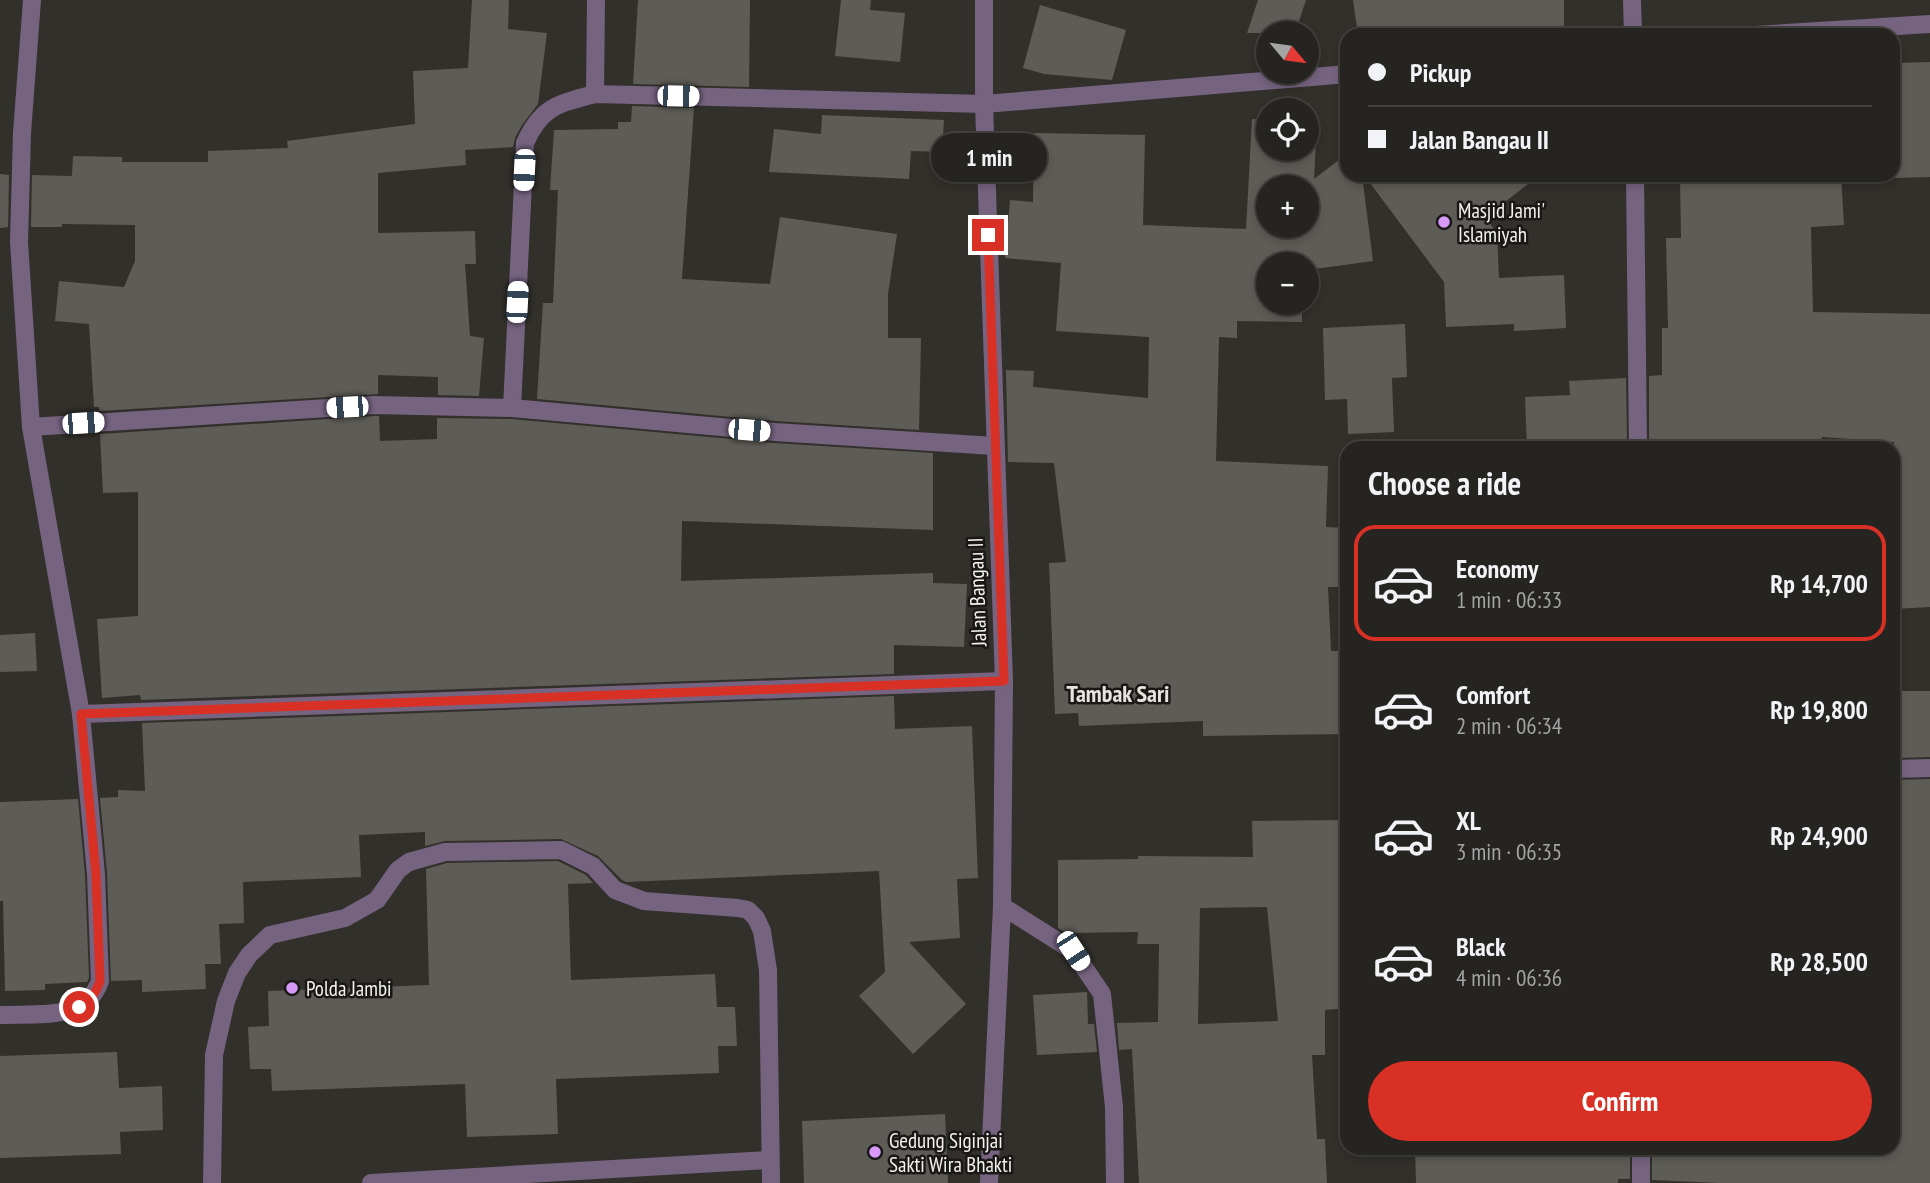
<!DOCTYPE html>
<meta charset="utf-8">
<style>
:root{--surface:#262420;--page:#32302d;--text:#f1f3f6;--muted:#a4a4a5;--line:#42413e;--accent:#d93025}
body{margin:0;font-family:"PT Sans Narrow",sans-serif;background:var(--page);color:var(--text);height:100vh;display:flex;flex-direction:column;font-size:26px;white-space:nowrap}
*{box-sizing:border-box;margin:0}
p{font-size:23px;color:var(--muted)}
.icon{flex:none;width:38px;height:38px;fill:none;stroke:currentColor;stroke-width:2;stroke-linecap:round;stroke-linejoin:round}
.map{position:relative;flex:1;overflow:hidden}
.drawer{position:absolute;left:1340px;top:441px;width:560px;height:714px;display:flex;flex-direction:column;background:var(--surface);border-radius:21px;box-shadow:0 4px 10px #0003,0 0 0 2px var(--line)}
.drawer>*{flex:none}
.top-card{position:absolute;left:1340px;top:28px;width:560px;height:154px;border-radius:21px;box-shadow:0 4px 10px #0003,0 0 0 2px var(--line);display:grid;align-content:center;height:154px;padding:0 28px;background:var(--surface)}
.needle{width:46px;rotate:119deg}
.controls{position:absolute;left:1256px;top:21px;display:grid;gap:14px}
.controls a{display:grid;place-items:center;width:63px;height:63px;border-radius:50%;background:var(--surface);box-shadow:0 4px 10px #0003,0 0 0 2px var(--line);font-size:35px}
.end{position:absolute;width:32px;height:32px;margin:-16px;border:9px solid #d93025;background:#fff;box-shadow:0 0 0 4px #fff}
.from{border-radius:50%}
.bubble{position:absolute;height:49px;border-radius:24px;background:var(--surface);box-shadow:0 4px 10px #0003,0 0 0 2px var(--line);font-size:23px;font-weight:700;line-height:49px;text-align:center}
.car{position:absolute;width:21px;height:42px;margin:-21px -10px;border-radius:9px;box-shadow:0 0 5px 2px #0007;background:linear-gradient(#fff 24%,#345 0 40%,#fff 0 76%,#345 0 86%,#fff 0)}
.top-card b{display:flex;align-items:center;gap:24px;height:66px;font-size:26px}
.top-card b+b{border-top:2px solid var(--line)}
.top-card i{width:18px;height:18px;background:var(--text)}
ul{padding:0;list-style:none}
li{display:flex;align-items:center;gap:21px;height:116px;margin:0 14px 10px;padding:0 14px;border:4px solid transparent;border-radius:21px}
li div{flex:1}
li b{display:block;font-size:26px}
li em{font-style:normal;font-weight:700}
li.active{border-color:var(--accent)}
li>.icon{width:63px;height:63px;stroke-width:1.5}
h2{padding:0 28px;font-size:32px;line-height:84px}
.button{display:flex;gap:14px;margin-top:auto;padding:14px 28px}
.button a{flex:1;height:80px;border-radius:42px;background:var(--accent);color:#fff;font-size:28px;font-weight:700;line-height:80px;text-align:center}
.map>svg:first-child{display:block}
.building{fill:#5e5c56;fill-rule:evenodd}
.lines{fill:none;stroke-linecap:round;stroke-linejoin:round}
.minor{stroke:#766380;stroke-width:18}
.route{stroke:#d93025;stroke-width:9}
.poi-dot{fill:#d89af8;stroke:#191816;stroke-width:2.5}
.labels{text-anchor:middle;dominant-baseline:central;stroke-width:5;stroke-linejoin:round;paint-order:stroke}
.poi-label{font-size:21px;fill:#f2f1ed;stroke:#191816;text-anchor:start}
.street-label{font-size:21px;fill:#f2f1ed;stroke:#191816}
.quarter-label{font-size:24px;font-weight:bold;fill:#e6e4dc;stroke:#191816}
</style>
<div class="map">
<svg width="1930" height="1183" viewBox="0 0 1930 1183">
<rect width="100%" height="100%" fill="#32302b"/>
<!-- building -->
<g class="building">
<polygon points="472,0 509,0 508,29 547,33 538,104 522,125 515,138 513,147 465,150 466,165 378,173 378,233 475,231 476,264 465,264 470,336 484,338 479,396 438,395 438,377 378,375 378,394 99,411 99,407 94,407 89,324 55,321 59,281 124,287 135,261 135,225 62,224 62,227 31,227 32,175 72,176 73,156 122,157 122,162 208,162 208,151 288,148 287,141 415,124 413,71 468,68"/>
<polygon points="638,0 750,0 749,87 633,84"/>
<polygon points="841,0 871,0 870,10 905,13 900,62 835,56"/>
<polygon points="1258,0 1306,0 1295,33 1247,33"/>
<polygon points="1353,0 1564,0 1564,33 1358,35"/>
<polygon points="1040,5 1126,30 1112,80 1044,74 1023,68"/>
<polygon points="1930,62 1930,177 1894,178 1894,63"/>
<polygon points="632,106 694,108 682,279 770,284 780,217 897,234 888,294 888,338 921,338 919,430 776,421 537,399 543,303 553,303 558,190 550,190 554,130 618,129 618,122 631,122"/>
<polygon points="822,115 944,120 942,152 911,151 909,179 769,172 774,129 821,134"/>
<path d="M1252,119L1269,120V149H1307V121L1317,122L1314,179L1348,153V175H1362L1373,261L1307,270V264H1269V303H1302V322L1237,321V338L1219,337L1216,461L1328,466L1326,527L1348,528V587H1328L1331,651H1348V734L1203,736V721L1079,726L1078,713L1055,714L1049,563L1066,562L1054,463L1008,462L1006,370L1034,371L1033,387L1148,398L1149,337L1056,331L1061,263L1005,258L1010,200L1033,202L1034,133L1145,135L1143,225L1246,229ZM1269,187H1307V226H1269Z"/>
<polygon points="0,174 9,175 8,227 0,228"/>
<polygon points="1364,175 1540,175 1485,217 1497,233 1499,278 1564,275 1566,328 1514,331 1514,324 1446,327 1444,282"/>
<polygon points="1680,175 1841,175 1844,225 1811,227 1813,312 1930,314 1930,607 1894,609 1894,442 1822,437 1821,448 1649,448 1649,376 1662,375 1662,328 1668,328 1666,238 1681,238"/>
<polygon points="1405,324 1407,377 1392,378 1394,432 1348,434 1347,399 1325,400 1323,328"/>
<polygon points="1626,378 1627,448 1527,448 1525,397 1570,395 1569,381"/>
<polygon points="374,416 379,416 380,441 437,439 437,418 511,419 774,443 933,453 933,530 682,521 681,581 933,573 933,583 967,584 964,647 894,645 894,674 141,700 140,695 102,698 97,619 138,616 138,492 103,493 100,434"/>
<polygon points="35,633 37,671 0,672 0,635"/>
<polygon points="1897,691 1930,691 1930,757 1896,758"/>
<polygon points="894,696 895,729 972,726 978,878 957,879 960,938 909,942 966,1004 913,1054 859,996 885,972 879,871 626,882 622,880 598,856 561,839 445,841 425,846 425,832 359,835 361,877 243,882 244,923 219,924 221,964 205,964 206,989 142,992 142,980 111,981 107,873 100,798 118,797 118,790 145,791 142,723"/>
<polygon points="1930,779 1930,1183 1719,1183 1652,1180 1652,1150 1789,1157 1790,1153 1869,1157 1869,1148 1894,1148 1894,780"/>
<polygon points="78,799 85,875 89,978 87,982 45,984 45,990 5,991 3,901 0,901 0,802"/>
<path d="M1348,820V1008L1325,1010V1055H1312L1317,1139H1325L1327,1183H1139L1132,1049L1119,1050L1117,1023L1158,1022L1159,944H1137L1138,932L1066,933L1058,928V860L1138,859V856L1253,857L1252,821ZM1267,907L1278,1021L1198,1024L1200,908Z"/>
<polygon points="558,861 586,875 593,883 568,884 571,980 715,974 717,1007 735,1007 737,1046 718,1046 719,1073 556,1079 558,1134 467,1137 465,1084 272,1091 271,1069 250,1069 248,1027 269,1026 268,991 429,985 426,869 447,863"/>
<polygon points="1087,992 1088,1024 1094,1024 1097,1052 1037,1055 1033,995"/>
<polygon points="117,1052 119,1088 162,1086 163,1130 120,1132 121,1154 0,1158 0,1056"/>
<polygon points="945,1114 948,1183 804,1183 802,1121"/>
<polygon points="1415,1148 1630,1149 1630,1179 1618,1179 1618,1183 1416,1183"/>
</g>
<g class="lines">
<!-- minor -->
<g class="minor">
<polyline points="984,0 984,104 1004,681 1002,906 989,1183"/>
<polyline points="1632,0 1633,35"/>
<polyline points="1755,35 1930,24"/>
<polyline points="595,94 596,0"/>
<polyline points="1635,175 1638,448"/>
<path d="M512,408L525,143C541,107 557,104 595,94L984,104L1348,74"/>
<polyline points="31,427 374,405 512,408 775,432 994,446"/>
<polyline points="81,714 1004,681"/>
<polyline points="1894,769 1930,768"/>
<polyline points="1002,906 1073,951 1102,994 1114,1107 1115,1183"/>
<path d="M0,1015C36,1013 86,1022 100,981L96,874L81,714L31,427L19,242L22,133L32,0"/>
<polyline points="212,1183 214,1055 226,1001 237,973 249,955 270,935 345,918 377,900 398,870 409,862 445,852 561,850 593,866 615,890 644,901 738,908 748,910 756,918 762,931 768,970 771,1183"/>
<polyline points="371,1183 770,1160"/>
<polyline points="1641,1183 1641,1148"/>
</g>
</g>
<g class="lines">
<!-- route -->
<path class="route" d="M79,1007C91,1000 96,993 100,981L96,874L81,714L1004,681L988,235"/>
</g>
<!-- markers -->
<g class="poi-dot">
<circle cx="1444" cy="222" r="7"/>
<circle cx="292" cy="988" r="7"/>
<circle cx="875" cy="1152" r="7"/>
</g>
<g class="labels">
<!-- poi labels -->
<g class="poi-label">
<text x="1458" y="210">Masjid Jami'<tspan x="1458" dy="24">Islamiyah</tspan></text>
<text x="306" y="988">Polda Jambi</text>
<text x="889" y="1140">Gedung Siginjai<tspan x="889" dy="24">Sakti Wira Bhakti</tspan></text>
</g>
<!-- street labels -->
<g class="street-label">
<text transform="translate(977 592) rotate(-92)">Jalan Bangau II</text>
</g>
<!-- quarter labels -->
<g class="quarter-label">
<text x="1118" y="693">Tambak Sari</text>
</g>
</g>
</svg>
<div class="controls">
<a><svg class="needle" viewBox="-14 -14 28 28"><path d="M0-13l5 13h-10z" fill="#e53935"/><path d="M0 13l5-13h-10z" fill="#a4a4a5"/></svg></a>
<a><svg class="icon" aria-label="locate" viewBox="0 0 24 24"><circle cx="12" cy="12" r="6"/><path d="M12 2v4M12 18v4M2 12h4M18 12h4"/></svg></a>
<a>+</a>
<a>−</a>
</div>
<i class="end from" style="left:79px;top:1007px"></i>
<i class="end" style="left:988px;top:235px"></i>
<div class="bubble" style="left:931px;top:133px;width:116px">1 min</div>
<i class="car" style="left:678px;top:96px;rotate:91deg"></i>
<i class="car" style="left:524px;top:170px;rotate:183deg"></i>
<i class="car" style="left:517px;top:302px;rotate:3deg"></i>
<i class="car" style="left:347px;top:407px;rotate:267deg"></i>
<i class="car" style="left:83px;top:423px;rotate:86deg"></i>
<i class="car" style="left:749px;top:430px;rotate:95deg"></i>
<i class="car" style="left:1073px;top:951px;rotate:147deg"></i>
<div class="top-card">
<b><i class="from"></i>Pickup</b>
<b><i></i>Jalan Bangau II</b>
</div>
<section class="drawer">
<h2>Choose a ride</h2>
<ul>
<li class="active"><svg class="icon" aria-label="car" viewBox="0 0 24 24"><path d="M5 17H2v-5l4-1 3-4h7l3 4 3 1v5h-3M9 17h6M6 11h13"/><circle cx="7" cy="17" r="2"/><circle cx="17" cy="17" r="2"/></svg><div><b>Economy</b><p>1 min · 06:33</p></div><em>Rp 14,700</em></li>
<li><svg class="icon" aria-label="car" viewBox="0 0 24 24"><path d="M5 17H2v-5l4-1 3-4h7l3 4 3 1v5h-3M9 17h6M6 11h13"/><circle cx="7" cy="17" r="2"/><circle cx="17" cy="17" r="2"/></svg><div><b>Comfort</b><p>2 min · 06:34</p></div><em>Rp 19,800</em></li>
<li><svg class="icon" aria-label="car" viewBox="0 0 24 24"><path d="M5 17H2v-5l4-1 3-4h7l3 4 3 1v5h-3M9 17h6M6 11h13"/><circle cx="7" cy="17" r="2"/><circle cx="17" cy="17" r="2"/></svg><div><b>XL</b><p>3 min · 06:35</p></div><em>Rp 24,900</em></li>
<li><svg class="icon" aria-label="car" viewBox="0 0 24 24"><path d="M5 17H2v-5l4-1 3-4h7l3 4 3 1v5h-3M9 17h6M6 11h13"/><circle cx="7" cy="17" r="2"/><circle cx="17" cy="17" r="2"/></svg><div><b>Black</b><p>4 min · 06:36</p></div><em>Rp 28,500</em></li>
</ul>
<div class="button"><a>Confirm</a></div>
</section>
</div>
